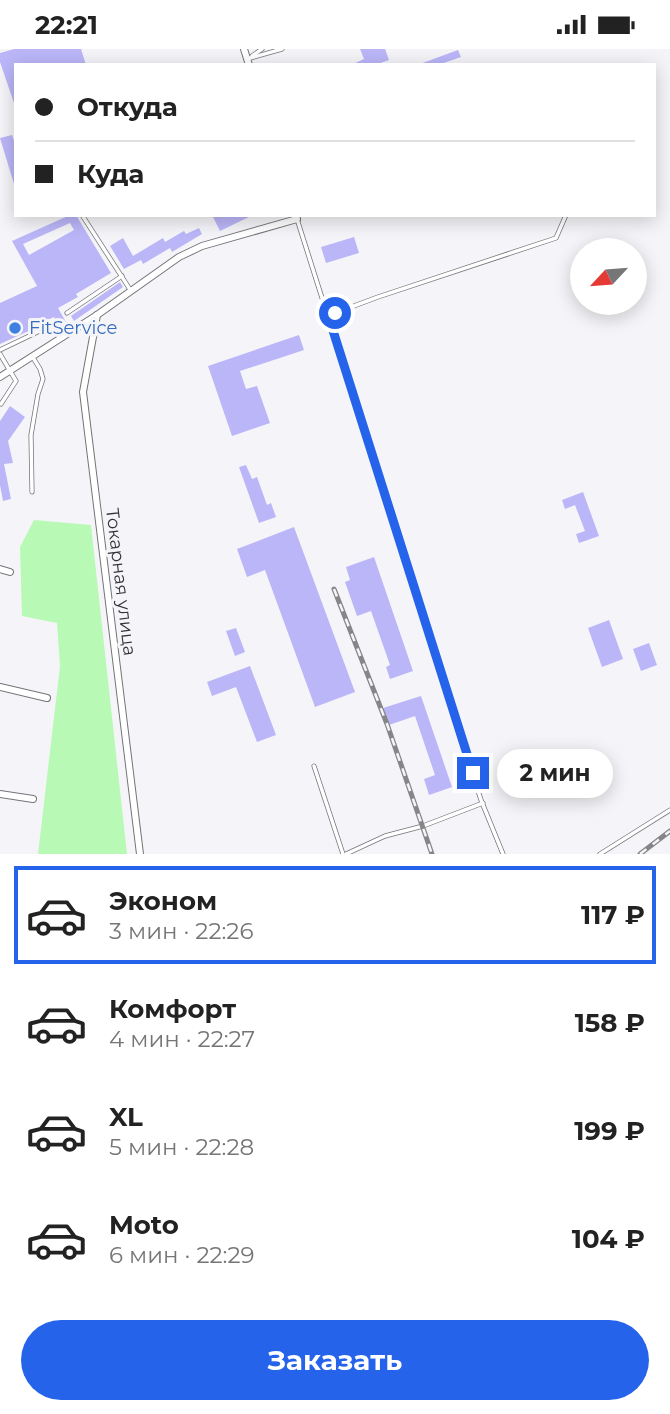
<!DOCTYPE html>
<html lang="ru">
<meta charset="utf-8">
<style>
:root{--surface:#fff;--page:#f6f6f6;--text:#222;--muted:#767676;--line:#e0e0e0;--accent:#2563eb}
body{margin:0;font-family:Montserrat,sans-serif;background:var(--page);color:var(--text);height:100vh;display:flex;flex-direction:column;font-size:26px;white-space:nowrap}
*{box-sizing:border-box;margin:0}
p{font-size:23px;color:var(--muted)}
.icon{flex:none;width:38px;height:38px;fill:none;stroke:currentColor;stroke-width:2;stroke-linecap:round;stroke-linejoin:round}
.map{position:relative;height:805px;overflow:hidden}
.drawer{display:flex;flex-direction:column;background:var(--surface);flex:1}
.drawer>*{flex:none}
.top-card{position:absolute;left:14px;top:14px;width:642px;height:154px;border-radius:0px;box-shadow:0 4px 18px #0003;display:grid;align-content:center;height:154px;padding:0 21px;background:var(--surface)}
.needle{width:46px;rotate:244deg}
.buttons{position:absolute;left:570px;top:189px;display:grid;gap:14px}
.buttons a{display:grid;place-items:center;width:77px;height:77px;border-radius:50%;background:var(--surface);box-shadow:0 4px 18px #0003;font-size:35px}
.end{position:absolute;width:32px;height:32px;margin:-16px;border:9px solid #2563eb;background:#fff;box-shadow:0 0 0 4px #fff}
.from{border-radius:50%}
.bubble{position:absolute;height:49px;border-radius:24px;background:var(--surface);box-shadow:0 4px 18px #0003;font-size:23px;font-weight:700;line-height:49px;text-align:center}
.top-card b{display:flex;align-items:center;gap:24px;height:66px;font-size:26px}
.top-card b+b{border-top:2px solid var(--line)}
.top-card i{width:18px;height:18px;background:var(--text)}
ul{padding:12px 0 0;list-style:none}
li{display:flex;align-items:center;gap:21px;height:98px;margin:0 14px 10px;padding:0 7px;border:4px solid transparent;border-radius:0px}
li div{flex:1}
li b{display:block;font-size:26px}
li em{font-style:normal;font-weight:700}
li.selected{border-color:var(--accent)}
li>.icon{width:63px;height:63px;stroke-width:1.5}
.button{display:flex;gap:14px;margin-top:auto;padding:14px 21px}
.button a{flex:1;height:80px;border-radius:42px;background:var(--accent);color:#fff;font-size:28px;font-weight:700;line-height:80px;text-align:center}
.status{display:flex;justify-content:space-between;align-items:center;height:49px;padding:0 35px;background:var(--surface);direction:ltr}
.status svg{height:19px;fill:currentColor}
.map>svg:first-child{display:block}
.green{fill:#b8f9b5}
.building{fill:#bbb6f8;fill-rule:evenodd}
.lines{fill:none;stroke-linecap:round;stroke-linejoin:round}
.lane-casing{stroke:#747478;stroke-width:5}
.street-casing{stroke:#747478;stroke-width:8}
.lane{stroke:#fff;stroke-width:3.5}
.street{stroke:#fff;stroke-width:6}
.rail-casing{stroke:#868688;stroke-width:5}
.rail{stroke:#f5f5f9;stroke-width:2.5;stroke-dasharray:8;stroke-linecap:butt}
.route{stroke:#2563eb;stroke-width:9}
.shop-dot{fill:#3f7fe0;stroke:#f5f5f9;stroke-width:2.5}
.labels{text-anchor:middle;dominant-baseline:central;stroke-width:6;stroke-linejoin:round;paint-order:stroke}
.shop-label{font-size:18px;fill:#366cbe;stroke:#f5f5f9;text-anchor:start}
.street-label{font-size:18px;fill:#353536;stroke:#f5f5f9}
</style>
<div class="status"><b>22:21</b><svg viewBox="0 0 49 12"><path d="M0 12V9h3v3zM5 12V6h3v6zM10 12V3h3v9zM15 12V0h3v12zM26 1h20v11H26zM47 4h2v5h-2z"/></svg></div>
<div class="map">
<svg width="670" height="805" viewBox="0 0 670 805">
<rect width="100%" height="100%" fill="#f5f5f9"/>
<!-- green -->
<polygon class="green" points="34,471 91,476 127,805 38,805 60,617 57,574 22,567 20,498"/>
<!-- building -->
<g class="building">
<polygon points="14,0 81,0 86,16 16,16 14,54 0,13 0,4"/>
<polygon points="360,0 385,0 389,11 375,16 351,16 364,10"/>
<polygon points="458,1 461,8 438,16 417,16"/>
<polygon points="12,86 16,97 14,135 0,89"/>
<path d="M70,166H76L111,224L76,245L78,248L58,259L66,273L59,278L54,268L43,273L44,275L0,295V254L37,237L12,192ZM70,174L74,181L29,206L23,195Z"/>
<polygon points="212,166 253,166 220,182"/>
<polygon points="199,179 202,185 172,203 170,199 143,215 141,211 124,220 110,197 123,189 133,207 163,189 165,193 184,182 186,185"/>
<polygon points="354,188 359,204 326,214 321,198"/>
<polygon points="120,233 123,238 74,272 71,267"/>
<polygon points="299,286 304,301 240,322 246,340 257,337 270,374 232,387 208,317"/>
<polygon points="10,357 25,368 8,392 13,414 4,415 11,450 3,452 0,436 0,372"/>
<polygon points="246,416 252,430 257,428 267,456 271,454 276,468 259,474 239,418"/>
<polygon points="583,443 599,487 579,494 576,485 585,482 575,456 565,460 562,451"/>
<polygon points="294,478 355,643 315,658 265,521 247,528 237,500"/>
<polygon points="374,508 413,622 390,630 386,618 390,616 371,562 357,567 345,533 350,531 346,518"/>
<polygon points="609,571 623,610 602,618 588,579"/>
<polygon points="236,579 245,603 235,607 226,582"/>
<polygon points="649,594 657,616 641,622 633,600"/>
<polygon points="250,617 276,686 257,693 236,638 212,647 207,633"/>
<polygon points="421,647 452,738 429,746 424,730 435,726 415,667 389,676 383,659"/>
</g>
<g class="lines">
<defs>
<g id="lane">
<polyline points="252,7 262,0"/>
<polyline points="247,10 282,0"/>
<polyline points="82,166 131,242"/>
<polyline points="297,170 481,751 503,805"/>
<polyline points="67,264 122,227"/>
<polyline points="329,269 335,264 378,248 556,189 566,166"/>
<polyline points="0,301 50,277"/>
<polyline points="0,305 16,332 1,355"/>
<polyline points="32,443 31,386 38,345 43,330 40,320 32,307"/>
<polyline points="314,717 343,805"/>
<polyline points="346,805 385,787 423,777 483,754"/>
<polyline points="600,805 670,761"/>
</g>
<g id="street">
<polyline points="244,0 249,16"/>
<polyline points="97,266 83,343 140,805"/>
<polyline points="0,328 97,266 179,208 202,197 297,170 296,166"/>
<polyline points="0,520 10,523"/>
<polyline points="0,638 47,649"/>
<polyline points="0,745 33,750"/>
</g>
</defs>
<!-- lane casing -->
<use href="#lane" class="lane-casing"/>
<!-- street casing -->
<use href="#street" class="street-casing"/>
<!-- lane -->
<use href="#lane" class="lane"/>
<!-- street -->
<use href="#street" class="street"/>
<defs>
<g id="rail">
<polyline points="334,540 387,675 432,805"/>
<polyline points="640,805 670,782"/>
</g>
</defs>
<!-- rail casing -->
<use href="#rail" class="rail-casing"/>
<!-- rail -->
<use href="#rail" class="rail"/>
</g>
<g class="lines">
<!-- route -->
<polyline class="route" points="335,264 329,269 473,724"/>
</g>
<!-- markers -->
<circle class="shop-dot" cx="15" cy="279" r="7"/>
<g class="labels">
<!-- shop labels -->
<g class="shop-label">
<text x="29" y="279">FitService</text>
</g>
<!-- street labels -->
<g class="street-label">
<text transform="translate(121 533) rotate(83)">Токарная улица</text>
</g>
</g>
</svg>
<div class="buttons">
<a><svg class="needle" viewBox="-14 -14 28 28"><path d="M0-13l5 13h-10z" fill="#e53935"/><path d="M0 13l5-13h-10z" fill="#767676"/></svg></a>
</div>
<i class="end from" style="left:335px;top:264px"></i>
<i class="end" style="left:473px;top:724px"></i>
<div class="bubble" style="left:497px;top:700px;width:116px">2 мин</div>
<div class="top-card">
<b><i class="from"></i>Откуда</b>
<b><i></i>Куда</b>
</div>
</div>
<section class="drawer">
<ul>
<li class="selected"><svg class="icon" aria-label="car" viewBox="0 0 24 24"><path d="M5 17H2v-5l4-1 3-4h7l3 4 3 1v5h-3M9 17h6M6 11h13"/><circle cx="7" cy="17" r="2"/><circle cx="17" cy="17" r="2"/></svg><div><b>Эконом</b><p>3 мин · 22:26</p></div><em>117 ₽</em></li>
<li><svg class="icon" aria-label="car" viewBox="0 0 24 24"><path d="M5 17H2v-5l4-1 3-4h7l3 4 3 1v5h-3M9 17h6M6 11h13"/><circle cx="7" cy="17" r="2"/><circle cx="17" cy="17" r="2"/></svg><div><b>Комфорт</b><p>4 мин · 22:27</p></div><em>158 ₽</em></li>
<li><svg class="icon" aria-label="car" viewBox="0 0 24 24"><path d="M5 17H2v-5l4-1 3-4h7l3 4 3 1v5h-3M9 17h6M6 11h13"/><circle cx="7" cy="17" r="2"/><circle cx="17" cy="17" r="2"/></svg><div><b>XL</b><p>5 мин · 22:28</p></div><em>199 ₽</em></li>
<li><svg class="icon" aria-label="car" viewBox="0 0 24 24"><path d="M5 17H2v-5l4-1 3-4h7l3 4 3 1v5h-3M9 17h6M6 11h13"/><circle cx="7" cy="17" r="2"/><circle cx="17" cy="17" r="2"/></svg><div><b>Moto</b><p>6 мин · 22:29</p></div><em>104 ₽</em></li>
</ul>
<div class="button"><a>Заказать</a></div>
</section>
